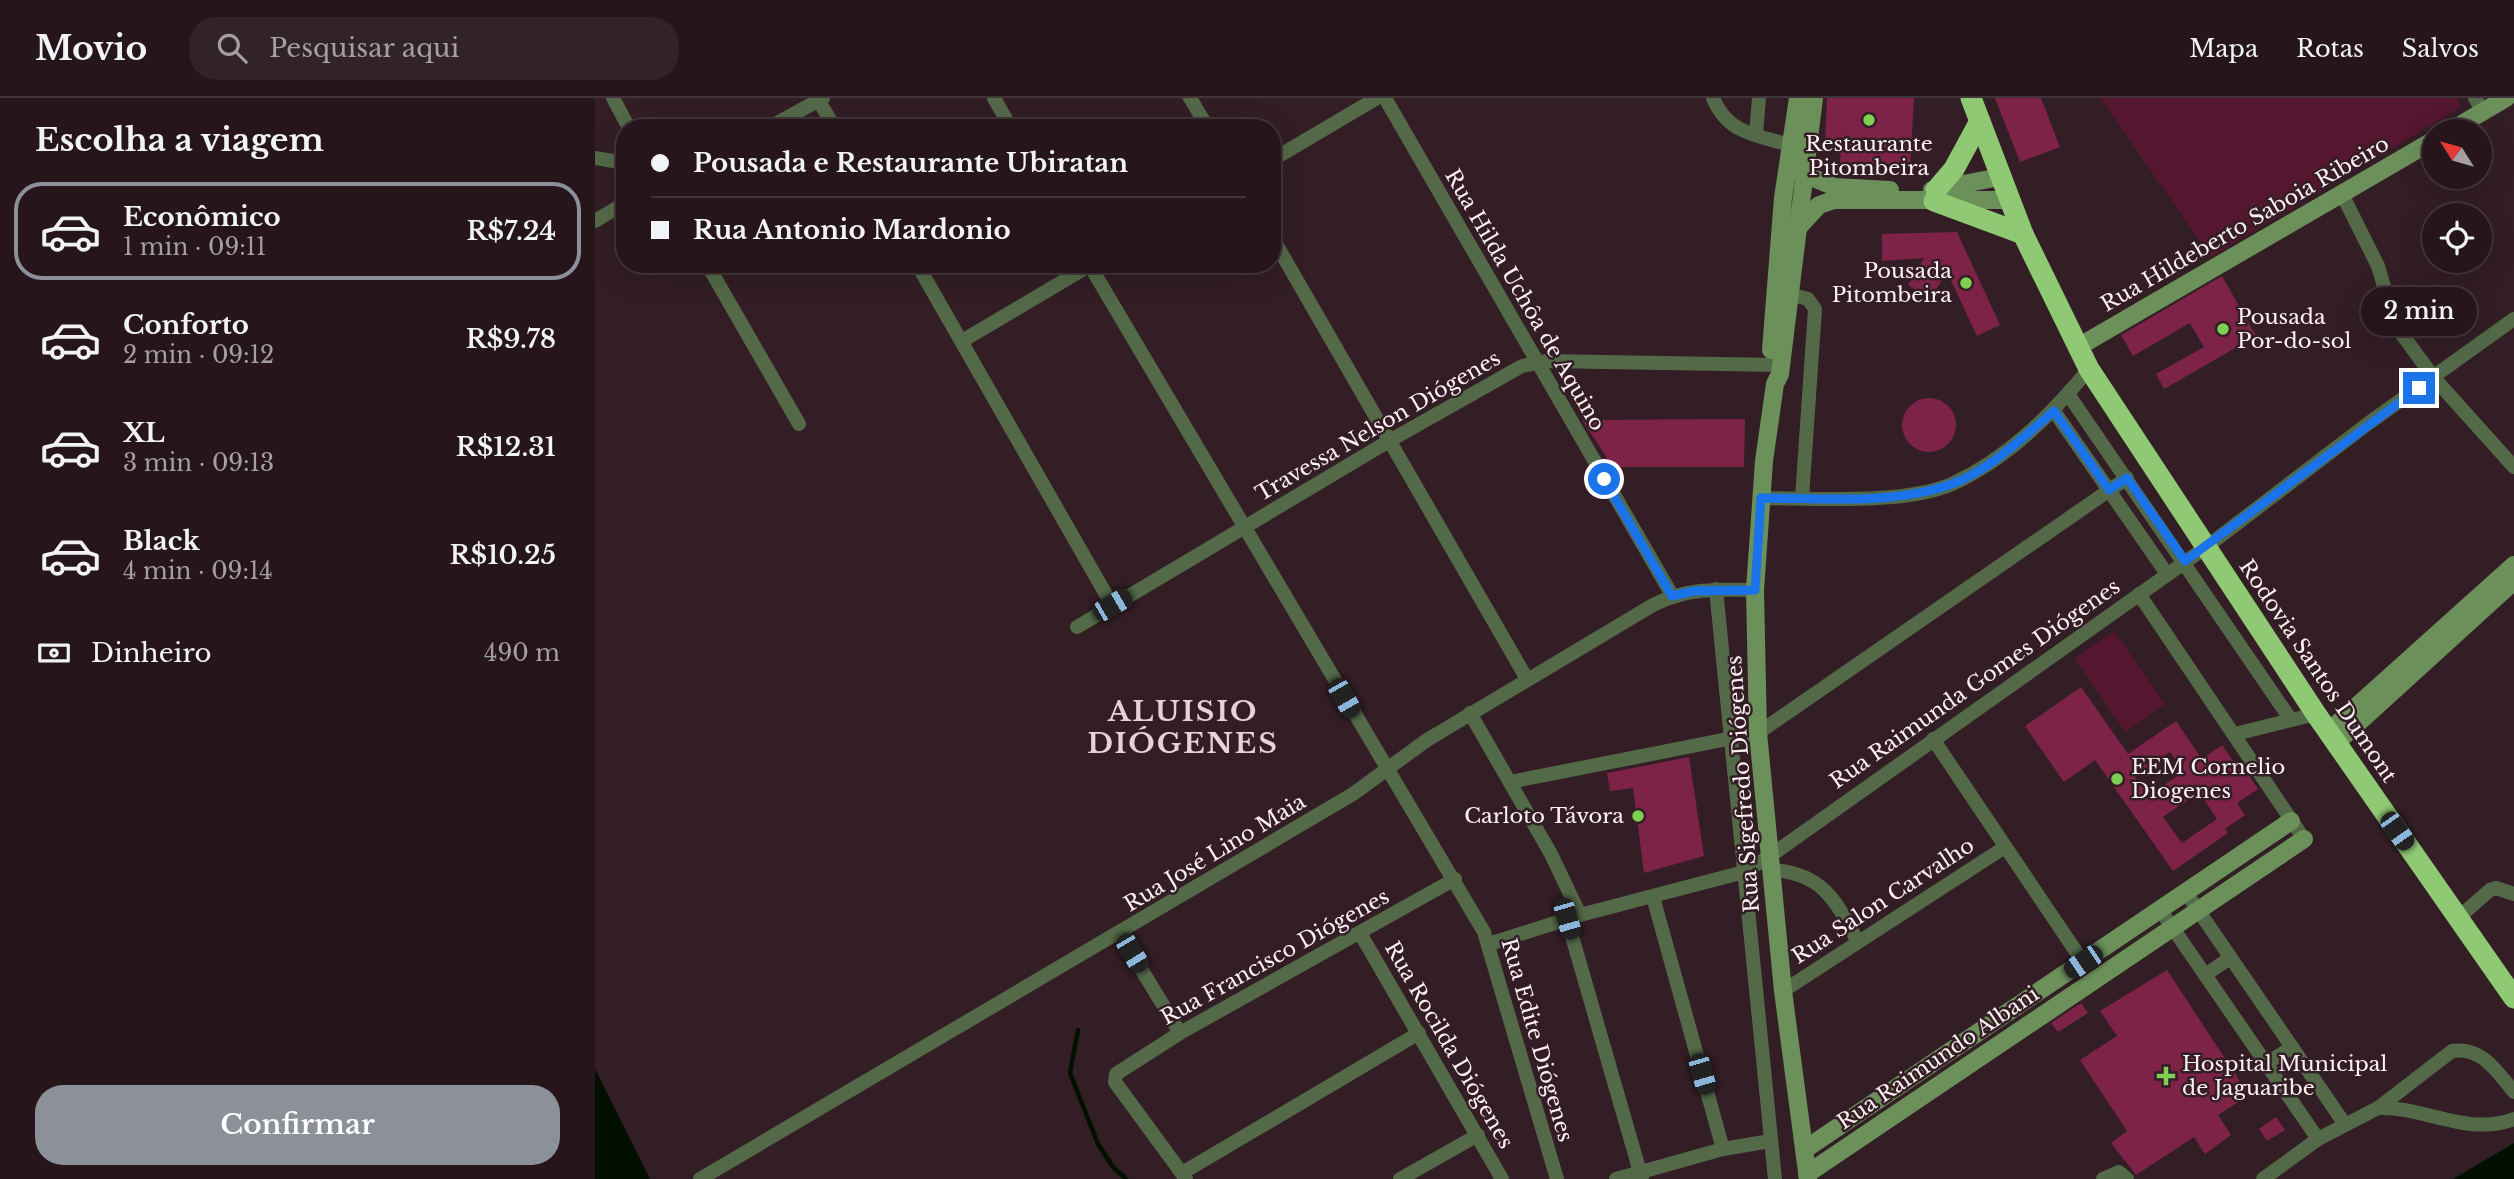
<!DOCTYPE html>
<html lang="pt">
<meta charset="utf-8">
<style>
:root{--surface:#26161b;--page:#322328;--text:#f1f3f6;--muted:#a49fa3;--line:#42353a;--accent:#8c9099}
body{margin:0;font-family:"Libre Baskerville",serif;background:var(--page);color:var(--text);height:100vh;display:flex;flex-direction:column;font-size:26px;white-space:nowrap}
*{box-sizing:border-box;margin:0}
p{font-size:23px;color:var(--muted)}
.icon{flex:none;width:38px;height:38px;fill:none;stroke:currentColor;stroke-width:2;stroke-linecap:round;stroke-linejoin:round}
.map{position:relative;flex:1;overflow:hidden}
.details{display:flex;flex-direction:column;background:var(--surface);width:595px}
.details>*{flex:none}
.top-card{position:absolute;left:21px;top:21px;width:665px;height:154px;border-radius:28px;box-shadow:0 7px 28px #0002,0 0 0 2px var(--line);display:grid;align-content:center;height:154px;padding:0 35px;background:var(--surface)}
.needle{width:46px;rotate:307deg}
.tools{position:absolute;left:1827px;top:21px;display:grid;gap:14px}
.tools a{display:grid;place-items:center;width:70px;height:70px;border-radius:50%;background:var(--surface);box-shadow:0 7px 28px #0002,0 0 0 2px var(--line);font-size:35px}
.end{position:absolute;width:32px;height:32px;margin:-16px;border:9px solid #1a73e8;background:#fff;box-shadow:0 0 0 4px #fff}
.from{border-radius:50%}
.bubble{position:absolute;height:49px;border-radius:24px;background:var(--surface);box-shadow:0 7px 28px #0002,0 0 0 2px var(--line);font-size:23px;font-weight:600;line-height:49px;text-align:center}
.car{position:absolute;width:21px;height:42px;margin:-21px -10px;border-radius:9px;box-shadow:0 0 5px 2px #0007;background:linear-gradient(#222 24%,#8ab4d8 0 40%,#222 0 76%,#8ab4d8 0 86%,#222 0)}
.top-card b{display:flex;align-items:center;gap:24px;height:66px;font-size:26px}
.top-card b+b{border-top:2px solid var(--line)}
.top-card i{width:18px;height:18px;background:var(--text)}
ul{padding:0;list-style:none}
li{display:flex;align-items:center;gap:21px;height:98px;margin:0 14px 10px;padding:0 21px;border:4px solid transparent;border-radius:28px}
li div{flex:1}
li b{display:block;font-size:26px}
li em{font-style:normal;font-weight:600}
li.selected{border-color:var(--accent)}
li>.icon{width:63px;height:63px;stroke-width:1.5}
h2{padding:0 35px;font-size:32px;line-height:84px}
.pay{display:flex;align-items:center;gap:18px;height:77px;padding:0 35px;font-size:26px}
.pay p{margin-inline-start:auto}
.action{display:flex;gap:14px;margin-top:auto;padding:14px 35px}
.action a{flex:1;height:80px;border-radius:28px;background:var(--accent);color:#fff;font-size:28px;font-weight:600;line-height:80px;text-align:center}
header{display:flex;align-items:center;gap:42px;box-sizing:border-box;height:98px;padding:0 35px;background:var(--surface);border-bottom:2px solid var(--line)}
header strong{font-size:33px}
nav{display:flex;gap:38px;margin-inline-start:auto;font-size:24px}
.search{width:490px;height:63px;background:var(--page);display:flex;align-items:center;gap:18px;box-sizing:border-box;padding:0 24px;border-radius:28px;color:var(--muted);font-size:26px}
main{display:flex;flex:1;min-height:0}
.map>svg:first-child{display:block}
.green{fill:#551730}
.water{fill:#021000}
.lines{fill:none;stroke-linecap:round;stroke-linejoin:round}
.stream{stroke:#021000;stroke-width:4.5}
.building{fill:#7e2348;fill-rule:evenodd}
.street{stroke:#536948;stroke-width:14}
.secondary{stroke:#6b905a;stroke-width:18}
.highway{stroke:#8fc973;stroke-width:21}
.route{stroke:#1a73e8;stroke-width:9}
.poi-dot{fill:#7fd052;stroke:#321e24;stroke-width:2.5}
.labels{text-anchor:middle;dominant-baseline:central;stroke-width:5;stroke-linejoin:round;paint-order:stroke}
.poi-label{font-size:21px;fill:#fef0f3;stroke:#321e24;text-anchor:start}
.street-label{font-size:21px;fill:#fef0f3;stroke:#321e24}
.district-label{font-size:28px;font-weight:bold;letter-spacing:2px;fill:#ecd0d8;stroke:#321e24}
</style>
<header>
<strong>Movio</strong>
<div class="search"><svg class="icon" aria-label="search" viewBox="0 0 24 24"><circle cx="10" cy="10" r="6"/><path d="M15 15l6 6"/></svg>Pesquisar aqui</div>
<nav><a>Mapa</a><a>Rotas</a><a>Salvos</a></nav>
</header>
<main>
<section class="details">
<h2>Escolha a viagem</h2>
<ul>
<li class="selected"><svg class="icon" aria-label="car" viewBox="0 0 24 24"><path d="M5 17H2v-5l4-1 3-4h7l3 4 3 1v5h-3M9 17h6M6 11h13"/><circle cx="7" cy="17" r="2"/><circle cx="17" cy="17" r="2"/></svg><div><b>Econômico</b><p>1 min · 09:11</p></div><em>R$7.24</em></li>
<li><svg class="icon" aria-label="car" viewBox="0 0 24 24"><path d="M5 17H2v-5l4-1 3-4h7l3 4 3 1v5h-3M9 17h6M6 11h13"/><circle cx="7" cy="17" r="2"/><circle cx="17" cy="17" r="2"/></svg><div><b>Conforto</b><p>2 min · 09:12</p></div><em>R$9.78</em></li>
<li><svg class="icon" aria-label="car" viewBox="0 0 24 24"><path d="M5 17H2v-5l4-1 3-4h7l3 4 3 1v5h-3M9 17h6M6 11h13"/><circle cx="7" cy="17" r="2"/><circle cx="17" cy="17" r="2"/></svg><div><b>XL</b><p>3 min · 09:13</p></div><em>R$12.31</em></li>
<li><svg class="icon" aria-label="car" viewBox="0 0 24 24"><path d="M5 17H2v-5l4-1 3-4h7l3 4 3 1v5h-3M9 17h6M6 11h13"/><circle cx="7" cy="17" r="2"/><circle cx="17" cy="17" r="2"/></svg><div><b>Black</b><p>4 min · 09:14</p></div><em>R$10.25</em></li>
</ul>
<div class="pay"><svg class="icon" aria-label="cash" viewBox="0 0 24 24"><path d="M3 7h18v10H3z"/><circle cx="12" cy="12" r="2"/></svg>Dinheiro<p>490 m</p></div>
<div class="action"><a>Confirmar</a></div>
</section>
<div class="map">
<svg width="1919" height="1081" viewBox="0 0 1919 1081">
<rect width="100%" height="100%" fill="#321e24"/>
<!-- green -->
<g class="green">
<polygon points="1505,0 1861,0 1866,9 1616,159"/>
<polygon points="1519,533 1570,606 1530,634 1480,560"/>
</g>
<!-- water -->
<g class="water">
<polygon points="0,971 55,1081 0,1081"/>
<polygon points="1919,1045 1919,1081 1858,1081"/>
</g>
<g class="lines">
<!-- stream -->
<polyline class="stream" points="483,932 475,975 503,1046 518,1069 531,1081"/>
</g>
<!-- building -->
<g class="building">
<polygon points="1232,0 1319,0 1315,69 1245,66 1246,45 1230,44"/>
<polygon points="1400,0 1446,0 1465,49 1425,64"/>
<polygon points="1362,134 1405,227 1382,238 1352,174 1335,201 1313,187 1329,160 1287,163 1287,136"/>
<polygon points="1627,178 1661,238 1569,291 1561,276 1609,249 1595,225 1538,258 1526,237"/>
<circle cx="1334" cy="327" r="27"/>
<polygon points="1150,321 1149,369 1018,369 987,322"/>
<path d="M1486,589L1533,656L1581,623L1607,661L1627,647L1647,676L1651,673L1663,691L1642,705L1650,717L1630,731L1633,735L1578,773L1500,662L1469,684L1430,628ZM1575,654L1589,673L1554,698L1540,679ZM1604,694L1622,721L1587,745L1568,719Z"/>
<polygon points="1094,659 1109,758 1049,775 1038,690 1015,693 1012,675"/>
<polygon points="1572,872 1654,997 1623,1017 1636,1037 1610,1056 1599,1039 1541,1077 1516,1045 1532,1033 1485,962 1522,938 1505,913"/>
<polygon points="1486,905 1493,915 1463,934 1456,925"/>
<polygon points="1681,1019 1690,1032 1672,1043 1664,1031"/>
</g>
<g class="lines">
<!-- street -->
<g class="street">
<polyline points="18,0 34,30"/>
<polyline points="222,0 240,30"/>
<polyline points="399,0 416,30"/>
<polyline points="595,0 613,30"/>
<polyline points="790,0 1077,497"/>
<path d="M1118,0C1133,36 1161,37 1195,47"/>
<polyline points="1880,0 1888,14"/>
<polyline points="173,30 228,0"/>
<polyline points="1161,37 1164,0"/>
<polyline points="0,60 30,65"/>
<polyline points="677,62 782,0"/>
<polyline points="1747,96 1783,168 1798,219 1806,235 1839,280 1919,369"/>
<polyline points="0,123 30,105"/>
<polyline points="677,139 932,581"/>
<polyline points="112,166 204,326"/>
<polyline points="322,166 517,507"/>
<polyline points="494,166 889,834 962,1081"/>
<polyline points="1194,196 1213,201 1220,211 1207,400"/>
<polyline points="367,243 497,166"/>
<polyline points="1473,296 1696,622"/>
<polyline points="1459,313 1572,476"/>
<path d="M1166,400C1218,400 1309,407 1357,386C1412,361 1456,317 1494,271"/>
<polyline points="1121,491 1180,1081"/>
<polyline points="1544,496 1709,741"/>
<polyline points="482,529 794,343 927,268 951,263 1186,267"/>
<polyline points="875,615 956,756 985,817"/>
<polyline points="1640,636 1721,616"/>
<polyline points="1338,641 1488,864"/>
<polyline points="915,684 1163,635 1532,380"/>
<path d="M1177,772C1228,775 1241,803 1263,844"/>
<polyline points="1590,793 1749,1025"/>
<polyline points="1058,799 1128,1051"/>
<polyline points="1564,810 1723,1041"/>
<polyline points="1863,820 1895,792 1901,790 1919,796"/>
<polyline points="972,821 1047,1081"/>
<polyline points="765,835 907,1081"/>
<polyline points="525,836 585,935"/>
<polyline points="894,846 985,817 1149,774 1175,758 1610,450 1771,327 1919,221"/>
<polyline points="1610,877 1635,860"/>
<polyline points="1188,893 1410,749"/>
<polyline points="1671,966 1697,949"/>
<path d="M1783,1010C1829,1008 1872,1039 1919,1021"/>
<polyline points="587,1075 824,935"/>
<path d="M105,1081L758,696L832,642L1058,507C1091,490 1123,491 1160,492"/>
<polyline points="591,1081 520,984 521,976 585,935 860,781"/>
<polyline points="805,1081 883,1037"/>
<polyline points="1021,1081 1128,1051 1175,1043"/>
<polyline points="1508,1081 1524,1074 1532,1081"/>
<path d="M1668,1081L1723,1041L1783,1010L1857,953C1887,948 1902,974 1919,994"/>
</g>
<!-- secondary -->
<g class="secondary">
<polyline points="1855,33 1911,0"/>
<polyline points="1201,73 1240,89 1295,92"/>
<polyline points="1337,92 1405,79"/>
<polyline points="1202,131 1224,107 1239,102 1414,102"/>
<polyline points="1483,249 1839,42"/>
<polyline points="1176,252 1188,100 1203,0"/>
<polyline points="1733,634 1919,467"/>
<polyline points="1741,645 1919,483"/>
<polyline points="1209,1052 1696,723"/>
<polyline points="1212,1076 1709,741"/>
<polyline points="1213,1081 1188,893 1163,635 1160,492 1169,363 1180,286 1185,276 1219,0"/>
</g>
<!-- highway -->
<g class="highway">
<polyline points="1376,0 1428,136 1494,271 1721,616 1919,900"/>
<polyline points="1341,92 1359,71 1385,23"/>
<polyline points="1339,103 1428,136"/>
</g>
</g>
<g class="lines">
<!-- route -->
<path class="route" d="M1009,381L1077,498L1099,493L1160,492L1166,400C1226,400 1296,407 1354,387C1394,373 1427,340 1459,313L1514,392L1532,380L1590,463L1824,290"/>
</g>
<!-- markers -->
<g class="poi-dot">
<circle cx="1274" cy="22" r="7"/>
<circle cx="1371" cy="185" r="7"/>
<circle cx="1628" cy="231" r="7"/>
<circle cx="1522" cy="681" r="7"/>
<circle cx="1043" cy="718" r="7"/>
<path d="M1567.5 967.5h7v7h7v7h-7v7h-7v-7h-7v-7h7z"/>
</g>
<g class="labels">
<!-- poi labels -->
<g class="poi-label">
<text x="1274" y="46" text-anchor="middle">Restaurante<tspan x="1274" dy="24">Pitombeira</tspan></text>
<text x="1357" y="173" text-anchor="end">Pousada<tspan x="1357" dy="24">Pitombeira</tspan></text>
<text x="1642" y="219">Pousada<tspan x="1642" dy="24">Por-do-sol</tspan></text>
<text x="1536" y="669">EEM Cornelio<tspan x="1536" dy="24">Diogenes</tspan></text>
<text x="1029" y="718" text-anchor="end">Carloto Távora</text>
<text x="1587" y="966">Hospital Municipal<tspan x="1587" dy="24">de Jaguaribe</tspan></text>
</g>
<!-- street labels -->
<g class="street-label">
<text transform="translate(1650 126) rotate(-30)">Rua Hildeberto Saboia Ribeiro</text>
<text transform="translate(930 202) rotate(60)">Rua Hilda Uchôa de Aquino</text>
<text transform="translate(783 328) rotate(-30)">Travessa Nelson Diógenes</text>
<text transform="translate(1723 573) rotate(56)">Rodovia Santos Dumont</text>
<text transform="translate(1380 586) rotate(-35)">Rua Raimunda Gomes Diógenes</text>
<text transform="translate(1148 686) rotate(-94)">Rua Sigefredo Diógenes</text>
<text transform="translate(620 755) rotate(-31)">Rua José Lino Maia</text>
<text transform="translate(1288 803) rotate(-33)">Rua Salon Carvalho</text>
<text transform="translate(680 859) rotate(-29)">Rua Francisco Diógenes</text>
<text transform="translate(942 942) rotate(74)">Rua Edite Diógenes</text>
<text transform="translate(854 947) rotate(60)">Rua Rocilda Diógenes</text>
<text transform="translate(1343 960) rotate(-34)">Rua Raimundo Albani</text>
</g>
<!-- district labels -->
<g class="district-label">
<text x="588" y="613">ALUISIO<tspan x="588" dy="32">DIÓGENES</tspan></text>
</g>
</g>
</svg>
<div class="tools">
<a><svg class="needle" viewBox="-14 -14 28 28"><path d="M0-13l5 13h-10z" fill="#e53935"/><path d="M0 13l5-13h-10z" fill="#a49fa3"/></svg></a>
<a><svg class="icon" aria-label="locate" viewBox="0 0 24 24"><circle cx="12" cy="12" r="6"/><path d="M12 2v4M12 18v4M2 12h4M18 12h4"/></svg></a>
</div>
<i class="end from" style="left:1009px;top:381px"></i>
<i class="end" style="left:1824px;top:290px"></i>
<div class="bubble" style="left:1766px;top:189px;width:116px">2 min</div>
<i class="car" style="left:517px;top:507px;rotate:60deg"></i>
<i class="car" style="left:749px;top:600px;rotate:150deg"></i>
<i class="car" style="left:1802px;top:733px;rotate:145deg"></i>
<i class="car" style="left:972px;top:821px;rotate:164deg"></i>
<i class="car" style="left:537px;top:855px;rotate:149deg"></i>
<i class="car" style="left:1488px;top:864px;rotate:236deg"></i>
<i class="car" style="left:1107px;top:976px;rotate:164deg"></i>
<div class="top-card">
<b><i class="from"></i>Pousada e Restaurante Ubiratan</b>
<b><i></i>Rua Antonio Mardonio</b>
</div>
</div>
</main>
